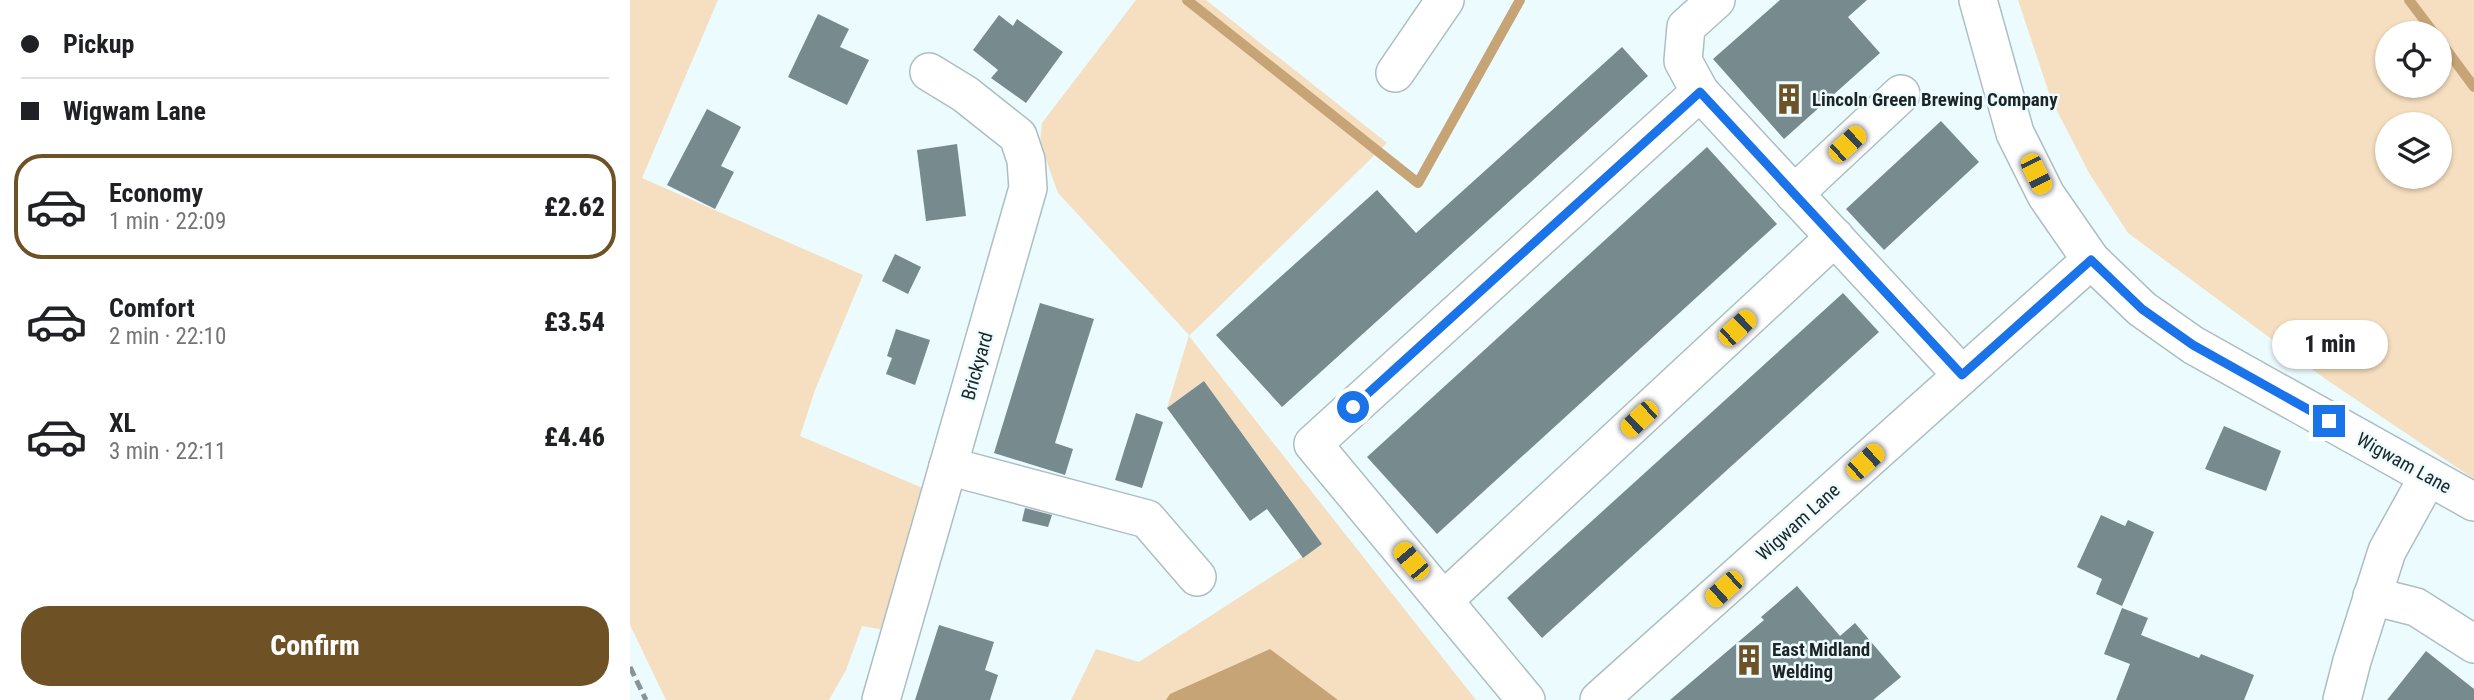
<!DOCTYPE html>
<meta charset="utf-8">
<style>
:root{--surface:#fff;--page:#f6f6f6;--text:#202124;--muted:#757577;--line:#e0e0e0;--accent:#6e5125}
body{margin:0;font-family:"Roboto Condensed",sans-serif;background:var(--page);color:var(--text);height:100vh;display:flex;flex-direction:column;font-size:26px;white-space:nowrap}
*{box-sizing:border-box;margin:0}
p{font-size:23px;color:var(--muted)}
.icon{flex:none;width:38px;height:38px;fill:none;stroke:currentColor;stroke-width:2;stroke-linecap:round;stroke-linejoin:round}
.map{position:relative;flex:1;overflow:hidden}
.details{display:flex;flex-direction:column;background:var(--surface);width:630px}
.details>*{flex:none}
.guide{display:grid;align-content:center;height:154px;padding:0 21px;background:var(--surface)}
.buttons{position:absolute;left:1745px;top:21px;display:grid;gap:14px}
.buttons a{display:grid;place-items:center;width:77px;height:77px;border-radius:50%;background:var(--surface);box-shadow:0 2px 5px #0004;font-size:35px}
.end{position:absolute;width:32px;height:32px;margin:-16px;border:9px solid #1a73e8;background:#fff;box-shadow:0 0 0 4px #fff}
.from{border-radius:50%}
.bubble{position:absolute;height:49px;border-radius:24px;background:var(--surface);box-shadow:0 2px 5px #0004;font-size:23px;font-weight:800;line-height:49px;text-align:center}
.car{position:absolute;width:21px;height:42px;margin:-21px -10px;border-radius:9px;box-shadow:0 0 5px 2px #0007;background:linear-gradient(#f5c518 24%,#345 0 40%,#f5c518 0 76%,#345 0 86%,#f5c518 0)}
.guide b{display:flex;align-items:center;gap:24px;height:66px;font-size:26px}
.guide b+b{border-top:2px solid var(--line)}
.guide i{width:18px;height:18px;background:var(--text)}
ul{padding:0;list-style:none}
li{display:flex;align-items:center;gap:21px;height:105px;margin:0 14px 10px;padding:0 7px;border:4px solid transparent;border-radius:28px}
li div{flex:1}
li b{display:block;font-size:26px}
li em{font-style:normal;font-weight:800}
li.active{border-color:var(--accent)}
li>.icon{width:63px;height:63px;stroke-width:1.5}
.action{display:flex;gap:14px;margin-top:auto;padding:14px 21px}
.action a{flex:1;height:80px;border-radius:28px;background:var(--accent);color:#fff;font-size:28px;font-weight:800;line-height:80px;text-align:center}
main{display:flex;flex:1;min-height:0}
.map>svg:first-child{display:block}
.green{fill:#f6dfc0;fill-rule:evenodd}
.water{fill:#c6a475}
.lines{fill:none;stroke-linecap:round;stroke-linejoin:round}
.stream{stroke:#c6a475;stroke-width:10}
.building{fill:#778a8e}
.minor-casing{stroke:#abbfc3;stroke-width:40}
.minor{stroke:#fff;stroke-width:37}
.rail{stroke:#879395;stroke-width:5;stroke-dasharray:10 5;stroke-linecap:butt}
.route{stroke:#1a73e8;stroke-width:9}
.labels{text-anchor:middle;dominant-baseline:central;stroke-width:5;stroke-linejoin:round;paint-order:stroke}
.poi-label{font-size:19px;font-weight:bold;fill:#1d2426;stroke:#ebfbfe;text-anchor:start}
.street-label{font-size:19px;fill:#1d2426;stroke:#ebfbfe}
</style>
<main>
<section class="details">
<div class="guide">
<b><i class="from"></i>Pickup</b>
<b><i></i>Wigwam Lane</b>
</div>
<ul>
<li class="active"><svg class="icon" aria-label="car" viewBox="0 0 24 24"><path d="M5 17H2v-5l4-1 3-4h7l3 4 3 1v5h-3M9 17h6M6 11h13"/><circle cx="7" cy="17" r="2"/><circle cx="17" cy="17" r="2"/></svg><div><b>Economy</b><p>1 min · 22:09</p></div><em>£2.62</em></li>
<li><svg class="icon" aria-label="car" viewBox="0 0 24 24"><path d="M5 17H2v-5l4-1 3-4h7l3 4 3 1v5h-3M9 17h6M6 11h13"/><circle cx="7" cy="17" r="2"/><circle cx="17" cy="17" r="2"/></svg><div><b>Comfort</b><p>2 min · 22:10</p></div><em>£3.54</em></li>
<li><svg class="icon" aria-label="car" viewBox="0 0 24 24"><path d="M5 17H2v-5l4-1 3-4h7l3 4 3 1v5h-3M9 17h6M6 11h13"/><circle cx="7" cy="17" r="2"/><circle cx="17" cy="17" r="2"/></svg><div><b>XL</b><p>3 min · 22:11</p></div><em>£4.46</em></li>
</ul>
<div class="action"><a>Confirm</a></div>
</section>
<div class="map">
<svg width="1844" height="700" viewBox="0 0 1844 700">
<rect width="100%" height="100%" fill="#ebfbfe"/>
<!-- green -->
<g class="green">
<polygon points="0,0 88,0 12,178 233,275 185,390 170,436 302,492 261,631 232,626 216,670 199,700 36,700 0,625"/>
<polygon points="506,0 576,0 757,143 559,336 846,700 441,700 466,649 509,662 692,544 574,381 537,408 559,335 428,193 410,143 412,123"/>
<path d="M1388,0H1844V479L1694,378L1498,233L1459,173L1421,99ZM1810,33V86H1757V33ZM1810,124V177H1757V124Z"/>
</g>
<!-- water -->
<polygon class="water" points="640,649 708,700 536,700 540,694"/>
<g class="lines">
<!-- stream -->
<g class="stream">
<polyline points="557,0 788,183 890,0"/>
<polyline points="1779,0 1804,33"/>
<polyline points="1810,41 1844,87"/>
</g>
</g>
<!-- building -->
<g class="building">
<polygon points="1150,0 1237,0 1218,17 1250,53 1154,139 1083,59"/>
<polygon points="188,14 219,29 210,47 239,60 217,105 158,77"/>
<polygon points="369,15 383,26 387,19 433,52 396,103 361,78 368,70 343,50"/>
<polygon points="992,47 1018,76 652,407 586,335 747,190 786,233"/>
<polygon points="77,109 111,127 91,166 104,172 85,209 37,185"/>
<polygon points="1311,121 1349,162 1254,250 1216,209"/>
<polygon points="327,144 336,216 296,221 287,150"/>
<polygon points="1077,147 1147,224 807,534 737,457"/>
<polygon points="265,254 291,267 278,294 252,281"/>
<polygon points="1213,293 1249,332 912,638 877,598"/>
<polygon points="410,303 464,319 425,443 443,449 435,475 364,453"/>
<polygon points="266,329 300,340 285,385 256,374 262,358 257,356"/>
<polygon points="574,381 692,544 673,558 637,509 620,521 537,408"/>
<polygon points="506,413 533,422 512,488 485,480"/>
<polygon points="1594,426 1651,451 1636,491 1575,469"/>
<polygon points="395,508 422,515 418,527 392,521"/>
<polygon points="1471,515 1495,526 1498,520 1524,532 1492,606 1466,594 1472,579 1447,567"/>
<polygon points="1167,586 1210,636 1225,623 1271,677 1243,700 1040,700 1134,620 1131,617"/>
<polygon points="1492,608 1518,618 1511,635 1569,658 1571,654 1624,675 1614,700 1486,700 1500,664 1474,654"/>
<polygon points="309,625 364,642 355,670 368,675 360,700 285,700"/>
<polygon points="1796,651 1844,689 1844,700 1757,700"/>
</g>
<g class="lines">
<defs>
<g id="minor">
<polyline points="1086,0 1056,27 1053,61 1070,92 1332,375"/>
<polyline points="1348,0 1385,133 1416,195 1461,260 1512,309 1563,345 1844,502"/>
<polyline points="765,73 815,0"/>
<polyline points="1164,194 1271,94"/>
<polyline points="318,466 517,519 567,577"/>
<polyline points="1742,596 1786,607 1844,644"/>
<polyline points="814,600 1205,237"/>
<polyline points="251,700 398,188 396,160 388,136 335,94 299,72"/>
<polyline points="896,700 683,444 1070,92"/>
<polyline points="969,700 1461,260"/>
<polyline points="1712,700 1722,661 1757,551 1798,477"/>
</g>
</defs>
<!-- minor casing -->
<use href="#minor" class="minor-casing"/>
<!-- minor -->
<use href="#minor" class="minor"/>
<!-- rail -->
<polyline class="rail" points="0,667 16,700"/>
</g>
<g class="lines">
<!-- route -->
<polyline class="route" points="723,407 1070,92 1332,375 1461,260 1512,309 1563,345 1699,421"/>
</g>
<!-- icons -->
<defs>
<symbol id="building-bare" viewBox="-9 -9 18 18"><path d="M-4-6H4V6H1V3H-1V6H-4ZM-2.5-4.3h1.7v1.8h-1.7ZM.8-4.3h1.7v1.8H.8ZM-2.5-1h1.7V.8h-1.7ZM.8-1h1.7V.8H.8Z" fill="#6e5125" stroke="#ebfbfe" stroke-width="2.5" paint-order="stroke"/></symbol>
</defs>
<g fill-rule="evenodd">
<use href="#building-bare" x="1137" y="77" width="44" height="44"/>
<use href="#building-bare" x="1097" y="638" width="44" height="44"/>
</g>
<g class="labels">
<!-- poi labels -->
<g class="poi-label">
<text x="1182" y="99">Lincoln Green Brewing Company</text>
<text x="1142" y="649">East Midland<tspan x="1142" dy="22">Welding</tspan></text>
</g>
<!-- street labels -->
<g class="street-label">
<text transform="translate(347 366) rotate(-74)">Brickyard</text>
<text transform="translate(1774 463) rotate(29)">Wigwam Lane</text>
<text transform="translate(1168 522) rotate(-42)">Wigwam Lane</text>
</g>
</g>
</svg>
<div class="buttons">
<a><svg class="icon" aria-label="locate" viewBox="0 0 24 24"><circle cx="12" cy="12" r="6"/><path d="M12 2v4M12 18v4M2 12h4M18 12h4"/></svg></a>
<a><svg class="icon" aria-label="layers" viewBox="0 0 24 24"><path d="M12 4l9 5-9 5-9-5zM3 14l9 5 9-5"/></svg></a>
</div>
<i class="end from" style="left:723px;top:407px"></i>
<i class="end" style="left:1699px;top:421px"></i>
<div class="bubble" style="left:1642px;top:320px;width:116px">1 min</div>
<i class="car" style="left:1217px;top:144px;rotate:47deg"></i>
<i class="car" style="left:1406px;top:174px;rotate:154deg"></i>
<i class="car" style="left:1107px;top:328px;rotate:47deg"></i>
<i class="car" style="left:1009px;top:419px;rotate:227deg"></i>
<i class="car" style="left:1235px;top:462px;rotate:48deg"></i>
<i class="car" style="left:781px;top:561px;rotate:320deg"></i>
<i class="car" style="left:1094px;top:589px;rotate:228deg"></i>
</div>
</main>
